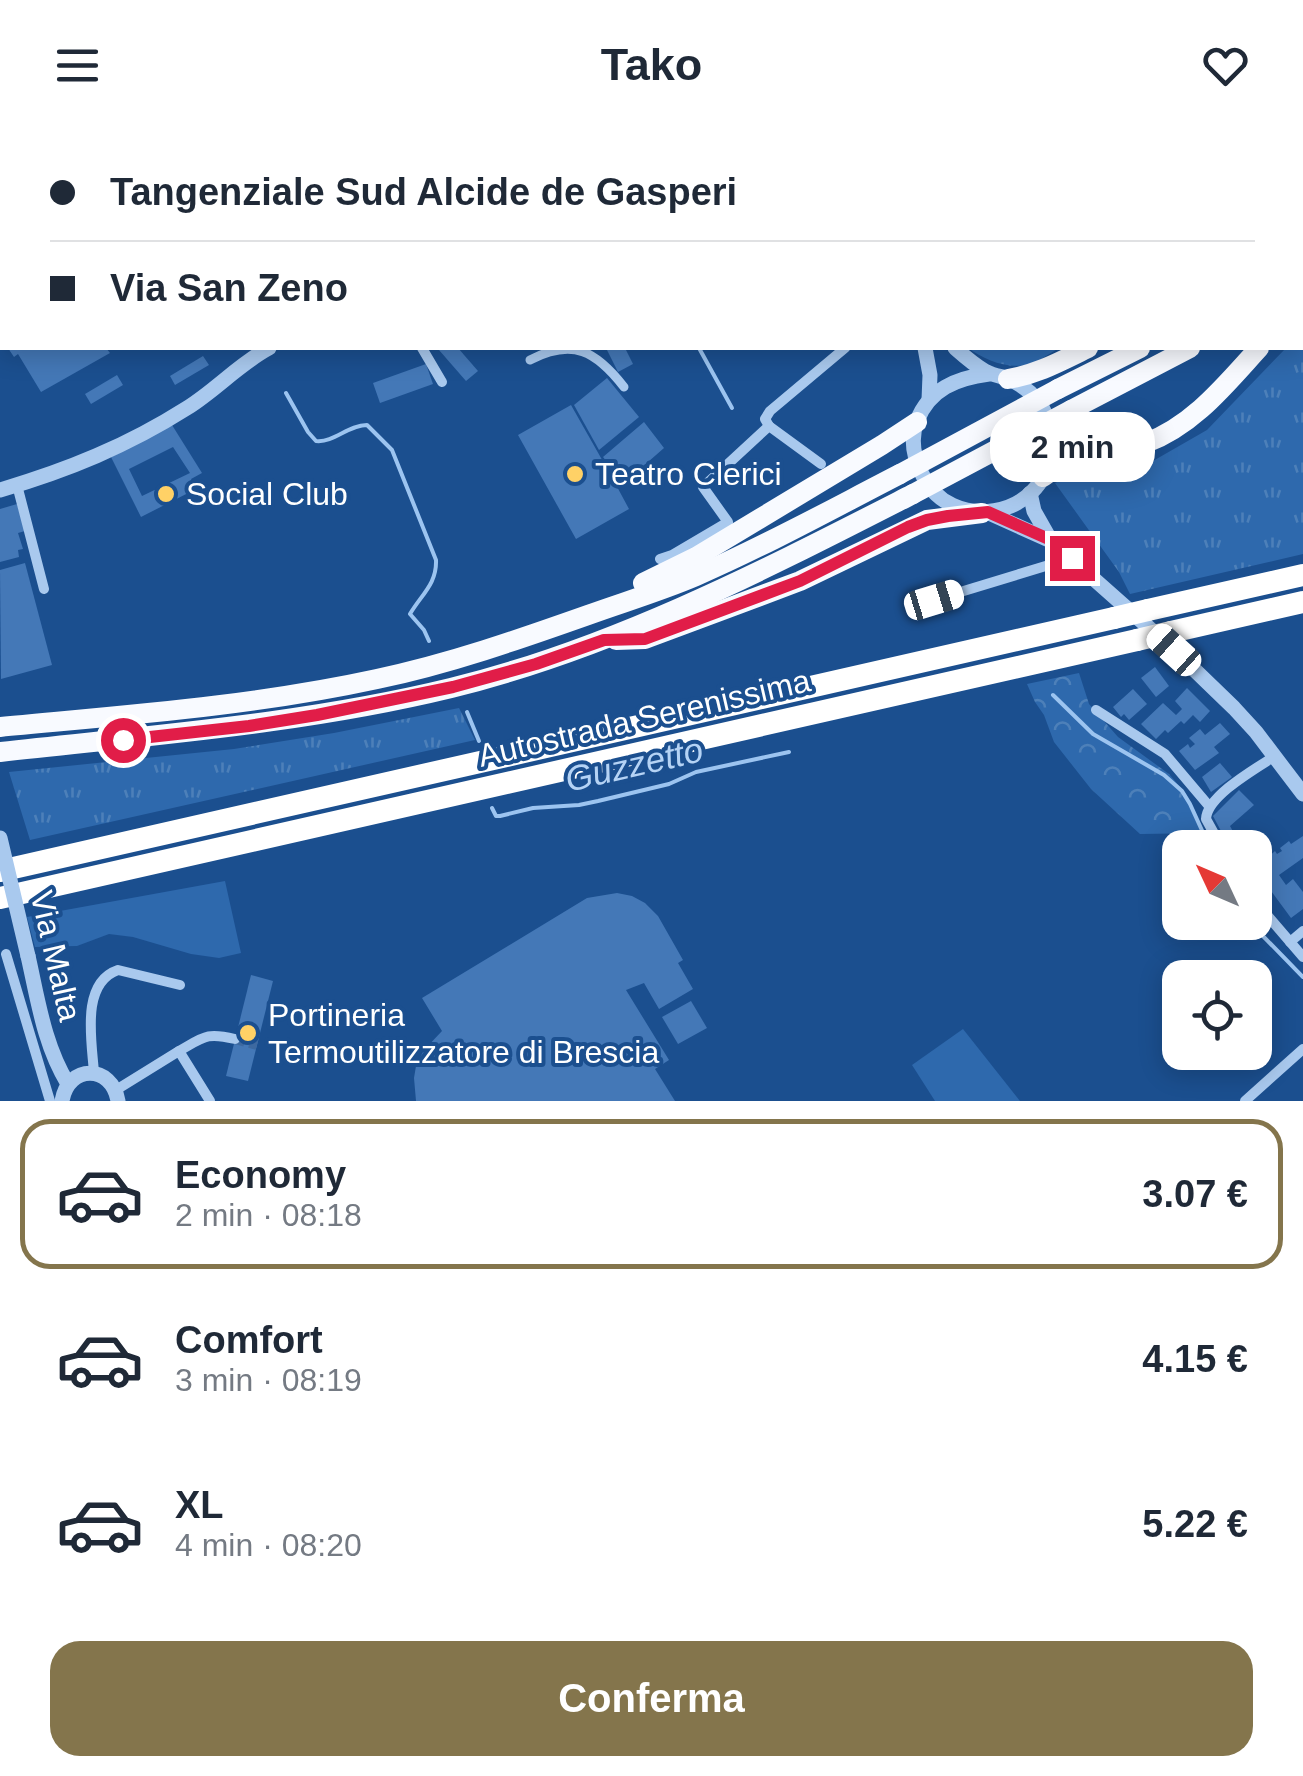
<!DOCTYPE html>
<html lang="it">
<meta charset="utf-8">
<style>
:root{--surface:#fff;--page:#f2f2f3;--text:#1f2937;--muted:#747a83;--line:#e0e1e3;--accent:#84754c}
body{margin:0;font-family:Helvetica,sans-serif;background:var(--page);color:var(--text);height:100vh;display:flex;flex-direction:column;font-size:38px;white-space:nowrap}
*{box-sizing:border-box;margin:0}
p{font-size:32px;color:var(--muted)}
.icon{flex:none;width:55px;height:55px;fill:none;stroke:currentColor;stroke-width:2;stroke-linecap:round;stroke-linejoin:round}
.map{position:relative;height:971px;overflow:hidden}
.side{display:flex;flex-direction:column;background:var(--surface);flex:1}
.side>*{flex:none}
.guide{position:absolute;left:0px;top:0px;width:1305px;height:220px;box-shadow:0 5px 25px #0003;display:grid;align-content:center;height:220px;padding:0 50px;background:var(--surface)}
.needle{width:65px;rotate:314deg}
.buttons{position:absolute;left:1162px;top:700px;display:grid;gap:20px}
.buttons a{display:grid;place-items:center;width:110px;height:110px;border-radius:20px;background:var(--surface);box-shadow:0 5px 25px #0003;font-size:50px}
.end{position:absolute;width:45px;height:45px;margin:-22px;border:12px solid #e11d48;background:#fff;box-shadow:0 0 0 5px #fff}
.from{border-radius:50%}
.bubble{position:absolute;height:70px;border-radius:30px;background:var(--surface);box-shadow:0 5px 25px #0003;font-size:32px;font-weight:600;line-height:70px;text-align:center}
.car{position:absolute;width:30px;height:60px;margin:-30px -15px;border-radius:12px;box-shadow:0 0 8px 2px #0007;background:linear-gradient(#fff 24%,#345 0 40%,#fff 0 76%,#345 0 86%,#fff 0)}
.guide b{display:flex;align-items:center;gap:35px;height:95px;font-size:38px}
.guide b+b{border-top:2px solid var(--line)}
.guide i{width:25px;height:25px;background:var(--text)}
ul{padding:18px 0 0;list-style:none}
li{display:flex;align-items:center;gap:30px;height:150px;margin:0 20px 15px;padding:0 30px;border:5px solid transparent;border-radius:30px}
li div{flex:1}
li b{display:block;font-size:38px}
li em{font-style:normal;font-weight:600}
li.on{border-color:var(--accent)}
li>.icon{width:90px;height:90px;stroke-width:1.5}
.primary-button{display:flex;gap:20px;margin-top:auto;padding:20px 50px}
.primary-button a{flex:1;height:115px;border-radius:30px;background:var(--accent);color:#fff;font-size:40px;font-weight:600;line-height:115px;text-align:center}
header{display:flex;justify-content:space-between;align-items:center;height:130px;padding:0 50px;background:var(--surface);font-size:45px;font-weight:600}
.map>svg:first-child{display:block}
.grass{fill:url(#grass-tufts)}
.forest{fill:url(#forest-crowns)}
.garden{fill:#2e69ad}
.lines{fill:none;stroke-linecap:round;stroke-linejoin:round}
.stream{stroke:#9cc4f0;stroke-width:4}
.building{fill:#4478b7;fill-rule:evenodd}
.minor-tunnel{stroke:#3d69a0;stroke-width:10;stroke-dasharray:10 5;stroke-linecap:butt}
.pedestrian{stroke:#a9c9ee;stroke-width:9}
.minor{stroke:#a9c9ee;stroke-width:10}
.tertiary{stroke:#a9c9ee;stroke-width:15}
.trunk{stroke:#f8faff;stroke-width:20}
.motorway{stroke:#fff;stroke-width:22}
.rail-casing{stroke:#fff;stroke-width:8}
.rail{stroke:#1b4f8f;stroke-width:4;stroke-dasharray:11;stroke-linecap:butt}
.tertiary-bridge{stroke:#a9c9ee;stroke-width:15}
.trunk-bridge{stroke:#f8faff;stroke-width:20}
.motorway-bridge{stroke:#fff;stroke-width:22}
.route{stroke:#e11d48;stroke-width:12}
.poi-dot{fill:#ffd166;stroke:#1b4f8f;stroke-width:4}
.labels{text-anchor:middle;dominant-baseline:central;stroke-width:8;stroke-linejoin:round;paint-order:stroke}
.poi-label{font-size:32px;fill:#fff;stroke:#1b4f8f;text-anchor:start}
.street-label{font-size:32px;fill:#fff;stroke:#1b4f8f}
.water-label{font-size:35px;font-style:italic;fill:#b5d3f5;stroke:#1b4f8f}
</style>
<header><svg class="icon" aria-label="menu" viewBox="0 0 24 24"><path d="M4 6h16M4 12h16M4 18h16"/></svg>Tako<svg class="icon" aria-label="heart" viewBox="0 0 24 24"><path d="M12 20l-8-8c-3-5 5-10 8-4 3-6 11-1 8 4z"/></svg></header>
<div class="map">
<svg width="1303" height="971" viewBox="0 0 1303 971">
<defs>
<pattern id="grass-tufts" width="24" height="20" patternUnits="userSpaceOnUse" patternTransform="scale(2.5)"><rect width="24" height="20" fill="#2e69ad"/><path d="M3 7l-1-3M5 7V3M7 7l1-3M15 17l-1-3M17 17v-4M19 17l1-3" fill="none" stroke="#4d80b9"/></pattern>
<pattern id="forest-crowns" width="20" height="18" patternUnits="userSpaceOnUse" patternTransform="scale(2.5)"><rect width="20" height="18" fill="#2e69ad"/><path d="M2 6a3 3 0 1 1 6 0M12 15a3 3 0 1 1 6 0" fill="none" stroke="#4d80b9"/></pattern>
</defs>
<rect width="100%" height="100%" fill="#1b4f8f"/>
<!-- grass -->
<g class="grass">
<polygon points="1303,204 1303,424 1130,464 1119,442 1055,353 1083,341 1146,335 1207,300 1285,219 1302,218"/>
<path d="M968,218H1059C1050,223 1040,231 1030,234C1008,240 985,230 968,218Z"/>
<polygon points="459,578 475,610 30,710 9,642 234,619 334,603"/>
</g>
<!-- forest -->
<polygon class="forest" points="1079,543 1089,574 1118,607 1169,644 1186,664 1202,703 1140,704 1091,659 1054,612 1044,585 1035,572 1027,554"/>
<!-- garden -->
<g class="garden">
<polygon points="225,751 241,823 219,828 191,824 133,807 109,804 77,816 35,817 27,787"/>
<polygon points="963,899 1020,971 935,971 912,935"/>
</g>
<g class="lines">
<!-- stream -->
<g class="stream">
<polyline points="699,218 732,278"/>
<path d="M286,263L308,302L316,311C334,313 348,295 367,295L392,320L436,430C437,454 421,465 410,484L424,500L429,511"/>
<polyline points="1053,565 1093,604 1164,645 1182,661 1190,674 1210,718"/>
<polyline points="467,582 479,611"/>
<polyline points="492,678 496,686 500,686 533,678 579,675 598,671 669,654 696,642 789,622"/>
<polyline points="1253,792 1260,803 1303,847"/>
</g>
</g>
<!-- building -->
<g class="building">
<polygon points="8,218 106,218 110,223 41,262 18,224 14,227"/>
<polygon points="441,218 458,218 478,241 466,251 439,220"/>
<polygon points="613,218 625,218 633,234 618,242 607,220"/>
<polygon points="203,226 209,235 175,255 170,246"/>
<polygon points="426,234 433,254 380,273 373,253"/>
<polygon points="117,245 123,255 91,274 85,264"/>
<polygon points="607,248 639,287 599,320 574,275"/>
<polygon points="571,275 605,335 607,332 603,327 644,292 664,318 624,353 620,348 615,353 629,379 576,409 518,305"/>
<path d="M172,295L202,343L191,349L196,359L141,387L111,327ZM173,317L190,343L142,366L129,339Z"/>
<polygon points="17,374 25,401 18,403 23,419 18,420 19,427 0,432 0,379"/>
<polygon points="25,433 52,535 1,549 0,440"/>
<polygon points="1155,537 1169,556 1156,567 1141,548"/>
<polygon points="1187,558 1210,581 1200,592 1193,585 1184,594 1181,591 1168,603 1165,600 1156,609 1141,594 1163,573 1176,585 1182,579 1175,571"/>
<polygon points="1133,559 1147,574 1129,590 1124,584 1121,587 1113,577"/>
<polygon points="1220,593 1230,604 1214,617 1219,623 1195,640 1179,621 1188,614 1190,618 1195,614 1189,608 1200,599 1205,605"/>
<polygon points="1220,633 1232,647 1211,662 1202,647"/>
<polygon points="1239,660 1254,675 1230,696 1242,718 1230,718 1213,686"/>
<polygon points="1303,706 1303,728 1279,745 1286,755 1293,749 1303,762 1303,779 1291,788 1255,739 1275,721 1277,724 1282,721 1280,718 1289,711 1291,714"/>
<polygon points="617,763 632,766 645,773 658,786 683,830 678,833 693,859 659,879 644,853 626,860 669,930 655,939 675,971 416,971 414,948 416,936 424,920 442,901 422,868 587,768"/>
<polygon points="251,845 273,851 248,951 226,946"/>
<polygon points="691,871 707,898 678,914 662,887"/>
</g>
<g class="lines">
<!-- minor-tunnel -->
<polyline class="minor-tunnel" points="235,909 257,915"/>
<!-- pedestrian -->
<path class="pedestrian" d="M530,230C573,208 596,221 624,257"/>
<!-- minor -->
<g class="minor">
<polyline points="1070,0 1072,2"/>
<polyline points="422,218 442,252"/>
<polyline points="769,296 765,289 770,281 845,218"/>
<polyline points="17,355 44,459"/>
<polyline points="660,429 672,425 728,392 703,357 769,296 821,334"/>
<polyline points="934,470 1072,428"/>
<polyline points="1096,580 1165,624 1209,676"/>
<path d="M1222,718L1206,689C1207,666 1255,639 1275,626"/>
<polyline points="1255,771 1303,827"/>
<polyline points="1290,812 1303,801"/>
<polyline points="6,824 50,971"/>
<path d="M179,921C204,907 206,902 235,909"/>
<path d="M94,943C92,912 80,853 118,840L180,855"/>
<polyline points="116,960 179,921 210,971"/>
<polyline points="1245,971 1303,919"/>
</g>
<!-- tertiary -->
<g class="tertiary">
<polyline points="539,0 540,2"/>
<polyline points="553,0 556,2"/>
<polyline points="590,2 594,0"/>
<polyline points="620,2 620,0"/>
<polyline points="925,218 930,245 929,270"/>
<path d="M955,218C964,226 974,235 985,241C992,245 999,246 1007,248C1021,254 1034,264 1042,277C1050,291 1051,306 1050,322C1045,389 949,404 922,344C914,328 910,309 917,291C929,259 957,248 989,244"/>
<path d="M0,360C68,340 127,316 187,278C216,260 239,234 269,218"/>
<polyline points="1030,363 1034,381 1051,411 1174,520 1234,578 1256,602 1303,664"/>
<polyline points="991,384 1051,411"/>
<path d="M28,826C38,870 44,915 68,954"/>
<path d="M62,971C68,934 112,934 118,971"/>
</g>
<!-- trunk -->
<g class="trunk">
<polyline points="1302,114 1303,114"/>
<polyline points="1302,133 1303,133"/>
<polyline points="1302,159 1303,158"/>
<polyline points="1302,181 1303,181"/>
<path d="M1008,249C1038,244 1061,231 1088,218"/>
<polyline points="1058,259 1140,218"/>
<polyline points="1071,280 1190,218"/>
<path d="M1043,347C1054,339 1064,331 1077,327C1099,320 1124,322 1146,313C1194,295 1226,254 1259,218"/>
<polyline points="643,453 696,427 882,315 917,292"/>
<polyline points="616,510 645,509 800,451 927,390 982,383"/>
<path d="M0,597C126,585 253,576 377,549C449,534 520,509 588,485C624,472 661,461 696,446C765,416 832,379 900,344"/>
<path d="M0,622C151,605 303,594 451,558C614,518 764,440 913,364"/>
</g>
<!-- motorway -->
<g class="motorway">
<polyline points="1148,480 1303,445"/>
<polyline points="1171,502 1303,472"/>
<polyline points="0,741 1114,488"/>
<polyline points="0,768 1137,510"/>
</g>
<defs>
<g id="rail">
<polyline points="1218,0 1220,2"/>
<polyline points="1302,131 1303,132"/>
</g>
</defs>
<!-- rail casing -->
<use href="#rail" class="rail-casing"/>
<!-- rail -->
<use href="#rail" class="rail"/>
<!-- tertiary-bridge -->
<polyline class="tertiary-bridge" points="0,708 28,826"/>
<!-- trunk-bridge -->
<g class="trunk-bridge">
<polyline points="900,344 1058,259"/>
<polyline points="913,364 1071,280"/>
</g>
<!-- motorway-bridge -->
<g class="motorway-bridge">
<polyline points="1114,488 1148,480"/>
<polyline points="1137,510 1171,502"/>
</g>
</g>
<g class="lines">
<!-- route -->
<polyline class="route" points="123,610 249,596 317,585 453,557 536,534 604,510 645,509 800,451 908,397 927,390 948,386 988,382 1051,410 1072,428"/>
</g>
<!-- markers -->
<g class="poi-dot">
<circle cx="575" cy="344" r="10"/>
<circle cx="166" cy="364" r="10"/>
<circle cx="248" cy="903" r="10"/>
</g>
<g class="labels">
<!-- poi labels -->
<g class="poi-label">
<text x="595" y="344">Teatro Clerici</text>
<text x="186" y="364">Social Club</text>
<text x="268" y="885">Portineria<tspan x="268" dy="37">Termoutilizzatore di Brescia</tspan></text>
</g>
<!-- street labels -->
<g class="street-label">
<text transform="translate(644 588) rotate(-13)">Autostrada Serenissima</text>
<text transform="translate(56 826) rotate(77)">Via Malta</text>
</g>
<!-- water labels -->
<g class="water-label">
<text transform="translate(634 634) rotate(-13)">Guzzetto</text>
</g>
</g>
</svg>
<div class="buttons">
<a><svg class="needle" viewBox="-14 -14 28 28"><path d="M0-13l5 13h-10z" fill="#e53935"/><path d="M0 13l5-13h-10z" fill="#747a83"/></svg></a>
<a><svg class="icon" aria-label="locate" viewBox="0 0 24 24"><circle cx="12" cy="12" r="6"/><path d="M12 2v4M12 18v4M2 12h4M18 12h4"/></svg></a>
</div>
<i class="end from" style="left:123px;top:610px"></i>
<i class="end" style="left:1072px;top:428px"></i>
<div class="bubble" style="left:990px;top:282px;width:165px">2 min</div>
<i class="car" style="left:934px;top:470px;rotate:73deg"></i>
<i class="car" style="left:1174px;top:520px;rotate:312deg"></i>
<div class="guide">
<b><i class="from"></i>Tangenziale Sud Alcide de Gasperi</b>
<b><i></i>Via San Zeno</b>
</div>
</div>
<section class="side">
<ul>
<li class="on"><svg class="icon" aria-label="car" viewBox="0 0 24 24"><path d="M5 17H2v-5l4-1 3-4h7l3 4 3 1v5h-3M9 17h6M6 11h13"/><circle cx="7" cy="17" r="2"/><circle cx="17" cy="17" r="2"/></svg><div><b>Economy</b><p>2 min · 08:18</p></div><em>3.07 €</em></li>
<li><svg class="icon" aria-label="car" viewBox="0 0 24 24"><path d="M5 17H2v-5l4-1 3-4h7l3 4 3 1v5h-3M9 17h6M6 11h13"/><circle cx="7" cy="17" r="2"/><circle cx="17" cy="17" r="2"/></svg><div><b>Comfort</b><p>3 min · 08:19</p></div><em>4.15 €</em></li>
<li><svg class="icon" aria-label="car" viewBox="0 0 24 24"><path d="M5 17H2v-5l4-1 3-4h7l3 4 3 1v5h-3M9 17h6M6 11h13"/><circle cx="7" cy="17" r="2"/><circle cx="17" cy="17" r="2"/></svg><div><b>XL</b><p>4 min · 08:20</p></div><em>5.22 €</em></li>
</ul>
<div class="primary-button"><a>Conferma</a></div>
</section>
